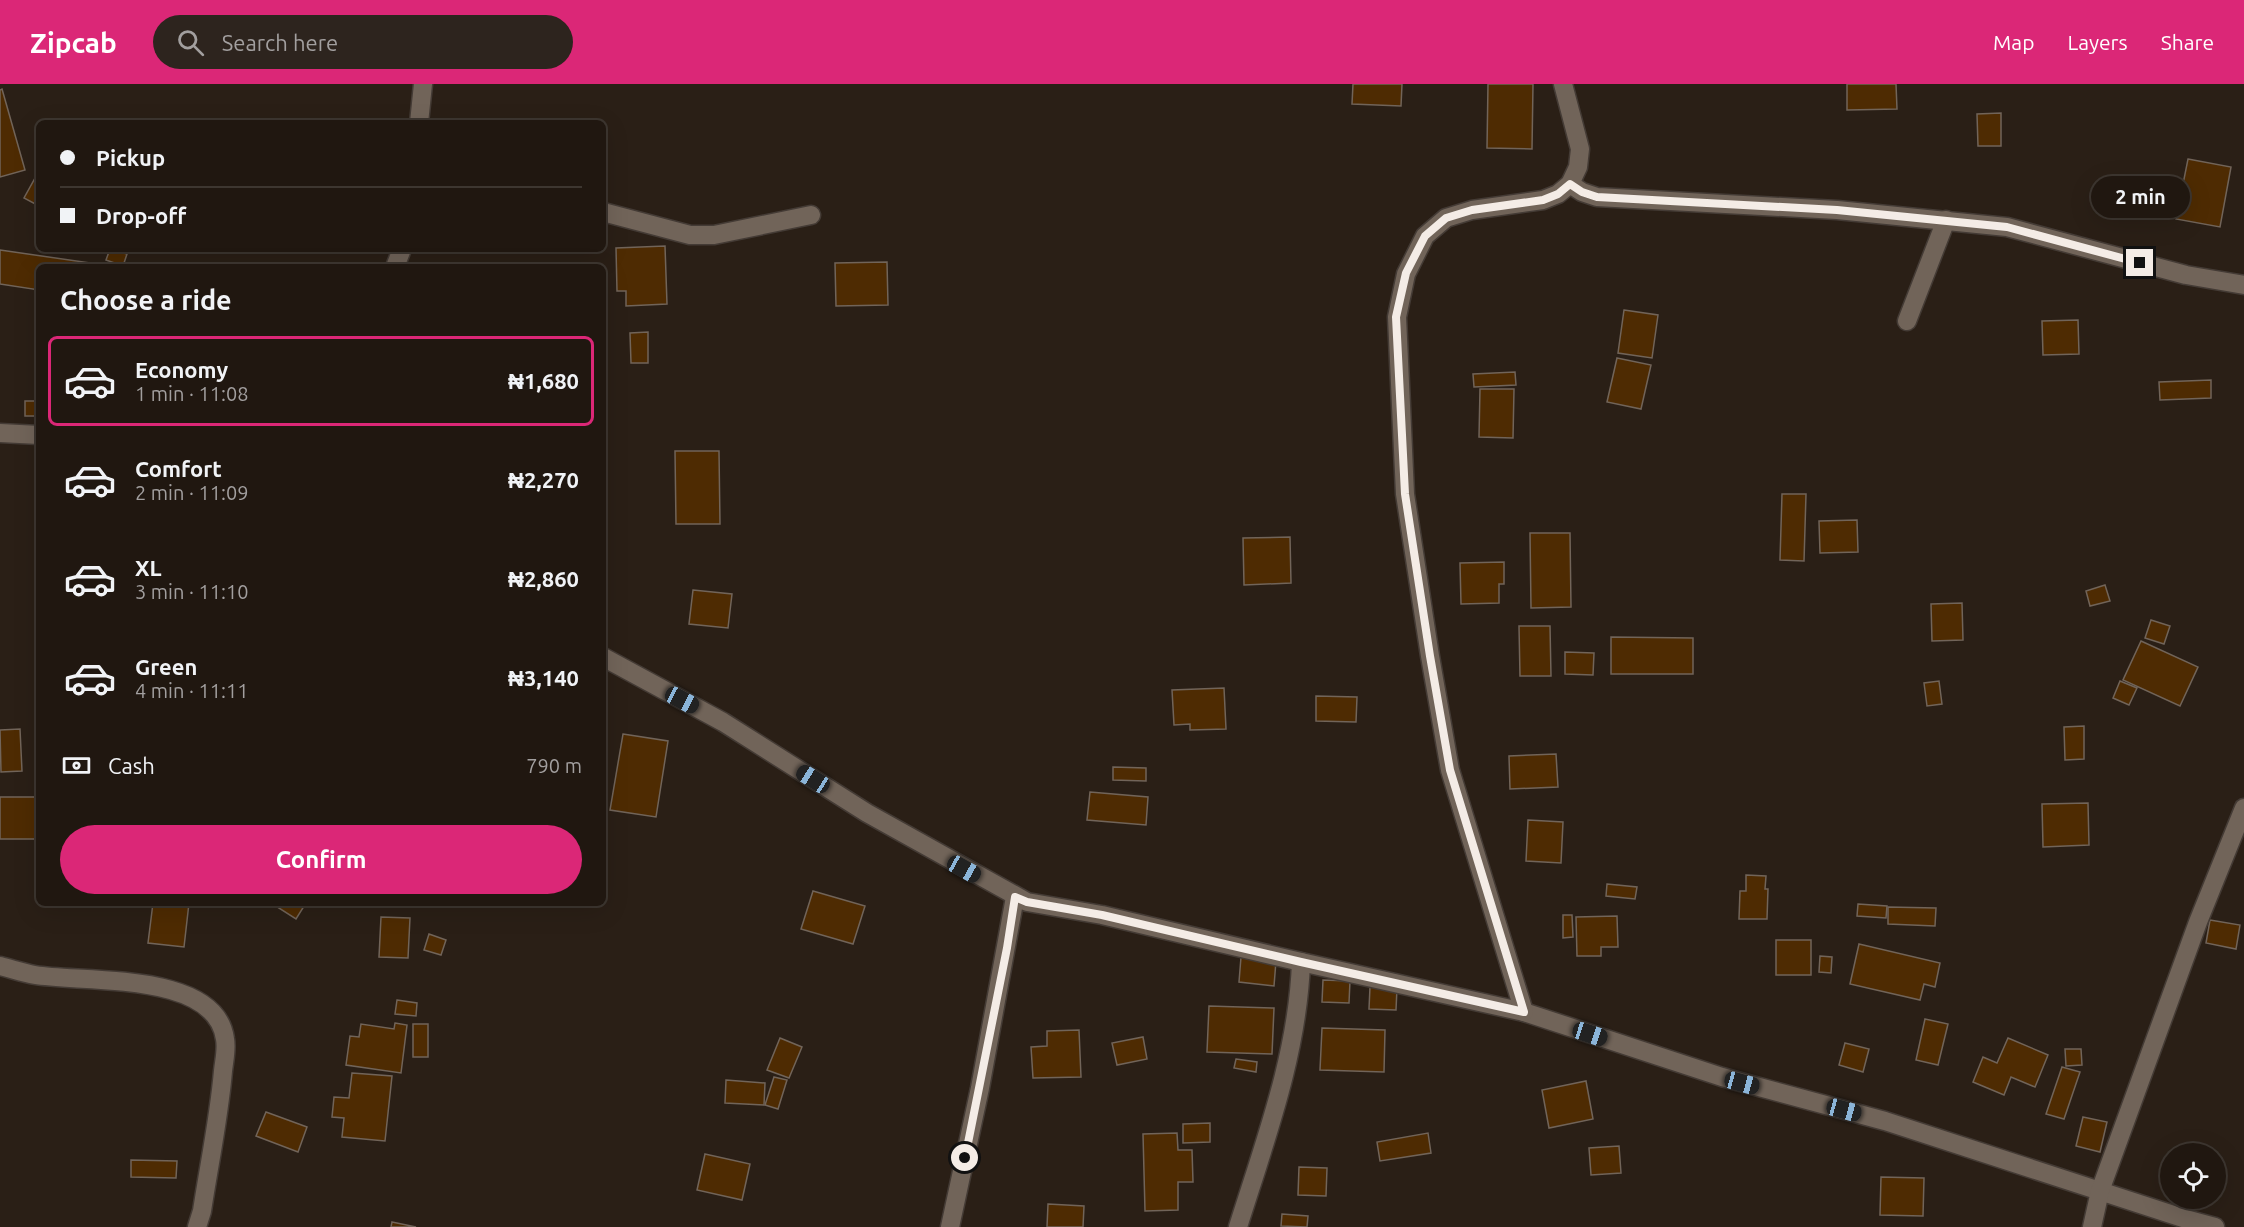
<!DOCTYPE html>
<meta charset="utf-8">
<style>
:root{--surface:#201710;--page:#2d241e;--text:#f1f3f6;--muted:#a29f9f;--line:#3d3630;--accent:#db2777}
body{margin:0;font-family:Ubuntu,sans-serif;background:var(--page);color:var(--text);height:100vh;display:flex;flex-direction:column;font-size:22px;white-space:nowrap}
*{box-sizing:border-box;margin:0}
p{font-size:20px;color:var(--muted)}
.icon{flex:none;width:33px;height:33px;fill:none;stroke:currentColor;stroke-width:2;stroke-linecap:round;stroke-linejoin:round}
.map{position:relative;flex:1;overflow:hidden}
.panel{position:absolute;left:36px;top:180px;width:570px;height:642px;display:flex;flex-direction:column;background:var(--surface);border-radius:9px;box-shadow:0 6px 24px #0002,0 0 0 2px var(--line)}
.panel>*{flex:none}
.guide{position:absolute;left:36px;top:36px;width:570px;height:132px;border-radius:9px;box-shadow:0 6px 24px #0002,0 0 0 2px var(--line);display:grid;align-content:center;height:132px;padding:0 24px;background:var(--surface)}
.buttons{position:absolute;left:2160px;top:1059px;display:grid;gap:12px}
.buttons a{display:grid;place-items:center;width:66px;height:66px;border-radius:50%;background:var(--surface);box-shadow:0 6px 24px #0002,0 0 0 2px var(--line);font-size:30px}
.end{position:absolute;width:27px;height:27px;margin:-14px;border:8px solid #f4ece6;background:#111;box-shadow:0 0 0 3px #111}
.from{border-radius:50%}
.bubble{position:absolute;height:42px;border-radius:21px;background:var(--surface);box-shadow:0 6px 24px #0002,0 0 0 2px var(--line);font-size:20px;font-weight:700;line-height:42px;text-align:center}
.car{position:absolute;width:18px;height:36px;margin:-18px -9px;border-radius:8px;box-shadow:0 0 4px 2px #0007;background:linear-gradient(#222 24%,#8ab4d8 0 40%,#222 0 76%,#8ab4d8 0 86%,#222 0)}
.guide b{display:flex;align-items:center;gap:21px;height:57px;font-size:22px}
.guide b+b{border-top:2px solid var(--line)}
.guide i{width:15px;height:15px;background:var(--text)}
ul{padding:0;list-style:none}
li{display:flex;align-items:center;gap:18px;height:90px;margin:0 12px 9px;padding:0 12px;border:3px solid transparent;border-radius:9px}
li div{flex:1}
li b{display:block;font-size:22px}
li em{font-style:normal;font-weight:700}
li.on{border-color:var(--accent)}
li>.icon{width:54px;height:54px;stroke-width:1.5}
h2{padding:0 24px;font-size:27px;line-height:72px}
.pay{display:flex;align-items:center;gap:15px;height:66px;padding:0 24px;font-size:22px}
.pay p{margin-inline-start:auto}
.action{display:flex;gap:12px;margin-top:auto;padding:12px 24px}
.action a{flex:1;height:69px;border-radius:36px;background:var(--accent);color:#fff;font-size:24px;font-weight:700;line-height:69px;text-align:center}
header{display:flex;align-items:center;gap:36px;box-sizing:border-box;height:84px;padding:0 30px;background:var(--accent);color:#fff}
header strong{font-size:28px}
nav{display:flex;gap:33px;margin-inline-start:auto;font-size:21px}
.search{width:420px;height:54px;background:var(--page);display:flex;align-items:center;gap:15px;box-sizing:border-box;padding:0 21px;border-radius:33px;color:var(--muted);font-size:22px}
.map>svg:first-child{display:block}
.building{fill:#4e2b02;stroke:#716459;stroke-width:1.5}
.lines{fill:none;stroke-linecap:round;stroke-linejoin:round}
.minor-casing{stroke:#443b35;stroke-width:21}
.minor{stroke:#716459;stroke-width:18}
.route{stroke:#f4ece6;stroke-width:8}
</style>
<header>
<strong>Zipcab</strong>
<div class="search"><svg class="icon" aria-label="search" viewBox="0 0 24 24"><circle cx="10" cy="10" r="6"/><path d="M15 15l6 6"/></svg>Search here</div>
<nav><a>Map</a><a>Layers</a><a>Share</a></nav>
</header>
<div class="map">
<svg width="2244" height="1143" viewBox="0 0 2244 1143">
<rect width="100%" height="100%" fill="#2a1f16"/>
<!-- building -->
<g class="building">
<polygon points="1353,0 1402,0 1401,22 1352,20"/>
<polygon points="1488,0 1533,0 1532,65 1487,64"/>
<polygon points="1847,0 1896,0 1897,25 1847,26"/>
<polygon points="2,5 25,86 0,93 0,6"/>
<polygon points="2001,29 2001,62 1978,62 1977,30"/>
<polygon points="2188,75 2231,83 2220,143 2176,135"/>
<polygon points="39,87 39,122 24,114"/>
<polygon points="665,162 667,220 626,222 626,207 617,207 616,164"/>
<polygon points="110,165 127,170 123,182 106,176"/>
<polygon points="0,166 118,183 39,183 39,206 0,200"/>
<polygon points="887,178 888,221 836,222 835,179"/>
<polygon points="1624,226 1658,231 1652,274 1618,269"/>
<polygon points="2078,236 2079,270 2043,271 2042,237"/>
<polygon points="648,248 648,279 631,279 630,249"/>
<polygon points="1617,274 1651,281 1641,325 1607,318"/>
<polygon points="1515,288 1516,301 1474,303 1473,290"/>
<polygon points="2211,296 2211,314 2160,316 2159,298"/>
<polygon points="1480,305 1514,305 1513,354 1479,353"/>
<rect x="25" y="317" width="14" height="15"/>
<polygon points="675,367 719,367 720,440 676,440"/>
<polygon points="1782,410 1806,410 1804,477 1780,476"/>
<polygon points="1857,436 1858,468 1820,469 1819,437"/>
<polygon points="1530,449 1570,449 1571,523 1531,524"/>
<polygon points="1290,453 1291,499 1244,501 1243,454"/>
<polygon points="1504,478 1504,500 1499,500 1499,519 1461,520 1460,479"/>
<polygon points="2105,501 2110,517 2090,522 2086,507"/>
<polygon points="693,506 732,510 728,544 689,540"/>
<polygon points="1962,519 1963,556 1932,557 1931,520"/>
<polygon points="2151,536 2170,542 2164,560 2145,554"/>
<polygon points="1519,542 1550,542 1551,592 1520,592"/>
<polygon points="1611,553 1693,554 1693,590 1611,590"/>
<polygon points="2141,557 2198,583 2180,622 2123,596"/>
<polygon points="1565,568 1594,569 1593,591 1565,590"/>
<polygon points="1939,597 1942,620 1927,622 1924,599"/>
<polygon points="2120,597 2137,604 2129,621 2113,614"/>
<polygon points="1224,604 1226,645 1190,646 1190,640 1174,641 1172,606"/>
<polygon points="1316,612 1357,613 1356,638 1316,637"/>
<polygon points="2084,642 2084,675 2065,676 2064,643"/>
<polygon points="20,645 22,687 1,688 0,646"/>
<polygon points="623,650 668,657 656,733 610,726"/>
<polygon points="1556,670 1558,703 1510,705 1509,672"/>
<polygon points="1113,683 1146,684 1146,697 1113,696"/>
<polygon points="1090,708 1148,713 1146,741 1087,736"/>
<rect x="0" y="713" width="39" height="42"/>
<polygon points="2088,719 2089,761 2043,763 2042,720"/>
<polygon points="1528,736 1563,738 1561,779 1526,777"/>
<polygon points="1746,791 1766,792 1765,805 1768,805 1767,835 1739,835 1740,807 1746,807"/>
<polygon points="1607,800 1637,803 1635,815 1606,812"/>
<polygon points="813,807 865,822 853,860 801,845"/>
<polygon points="153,819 189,819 184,863 148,859"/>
<polygon points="271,819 306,819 296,835"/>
<polygon points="1858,820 1887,822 1886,834 1857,832"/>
<polygon points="1888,823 1936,824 1935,842 1888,840"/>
<polygon points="1563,831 1572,831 1573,853 1563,854"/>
<polygon points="1617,832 1618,863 1601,863 1601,872 1577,872 1576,833"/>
<polygon points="381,833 410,834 408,874 379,873"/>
<polygon points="2210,836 2240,841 2236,865 2206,859"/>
<polygon points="429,850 446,856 441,871 424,866"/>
<rect x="1776" y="856" width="35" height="35"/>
<polygon points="1859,860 1940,879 1935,903 1924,900 1920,916 1850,900"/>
<polygon points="1820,872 1832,873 1831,889 1819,888"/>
<polygon points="1241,873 1276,877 1274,902 1239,898"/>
<polygon points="1323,896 1350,897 1349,919 1322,918"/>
<polygon points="1370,903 1397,904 1396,926 1369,925"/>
<polygon points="397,916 417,919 416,932 395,930"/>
<polygon points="1209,922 1274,924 1272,970 1207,968"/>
<polygon points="1925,935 1948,940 1938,981 1916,976"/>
<polygon points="395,939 407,941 401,989 346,981 350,952 359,953 361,940 394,945"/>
<rect x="413" y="940" width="15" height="33"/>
<polygon points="1322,944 1385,946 1384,988 1320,986"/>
<polygon points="1079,946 1081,993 1033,994 1031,963 1047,962 1047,947"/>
<polygon points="1143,953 1147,975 1117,981 1112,959"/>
<polygon points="780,954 802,963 789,994 767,986"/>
<polygon points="2008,954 2048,971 2035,1003 2011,993 2004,1011 1973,998 1983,973 1997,979"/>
<polygon points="1845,959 1869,965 1863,988 1839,981"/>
<polygon points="2065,965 2081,965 2082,981 2066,982"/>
<polygon points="1236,975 1257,978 1256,988 1234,984"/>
<polygon points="2062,983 2080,988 2064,1035 2046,1030"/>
<polygon points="352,989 392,992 385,1057 342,1053 344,1034 332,1033 334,1013 349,1014"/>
<polygon points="774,993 787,996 778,1025 765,1021"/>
<polygon points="726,996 765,999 764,1021 725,1019"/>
<polygon points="1586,997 1593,1035 1549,1044 1542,1006"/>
<polygon points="266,1028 307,1043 298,1068 256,1052"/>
<polygon points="2083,1033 2107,1038 2100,1068 2076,1062"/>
<polygon points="1210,1039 1210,1058 1183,1059 1183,1040"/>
<polygon points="1177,1049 1178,1066 1192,1066 1193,1098 1178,1098 1178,1126 1145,1127 1143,1050"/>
<polygon points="1428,1049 1431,1069 1380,1077 1377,1058"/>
<polygon points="1619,1062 1621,1089 1591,1091 1589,1064"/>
<polygon points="705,1070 750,1080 742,1116 697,1106"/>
<polygon points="131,1076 177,1077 176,1094 131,1093"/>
<polygon points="1299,1083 1327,1084 1326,1112 1298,1111"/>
<polygon points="1881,1093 1924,1094 1923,1132 1880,1131"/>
<polygon points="1048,1120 1084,1122 1083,1143 1047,1143"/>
<polygon points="1282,1130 1308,1132 1307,1143 1281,1142"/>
<polygon points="392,1138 416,1143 391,1143"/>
</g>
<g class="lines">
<defs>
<g id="minor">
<polyline points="419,39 423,0"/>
<polyline points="1570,100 1582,108 1597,113 1837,126 2007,143 2186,191 2244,201"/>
<polyline points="603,128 690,151 714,151 811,131"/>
<polyline points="395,183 402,165"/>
<polyline points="1907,237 1946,136"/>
<polyline points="0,349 39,351"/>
<polyline points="603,573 723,638 867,729 1027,818 1102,831 1301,878 1524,928 1722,993 1885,1037 2189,1136 2215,1143"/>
<path d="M0,882C12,885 24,889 35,891C85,899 216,887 225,955C227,965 224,977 223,987C219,1034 209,1081 202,1127L197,1143"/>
<polyline points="1524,928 1450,686 1430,572 1405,410 1397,233 1406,190 1425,152 1446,134 1472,126 1543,116 1558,110 1570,100 1578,83 1580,65 1563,0"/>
<polyline points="950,1143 980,1004 1015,813"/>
<path d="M1238,1143C1265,1057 1298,969 1301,878"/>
<polyline points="2092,1143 2100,1107 2198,838 2244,724"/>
</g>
</defs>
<!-- minor casing -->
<use href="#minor" class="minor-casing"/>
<!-- minor -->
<use href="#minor" class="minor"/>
</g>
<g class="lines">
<!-- route -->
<polyline class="route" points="965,1074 1007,864 1015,813 1027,818 1102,831 1301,878 1524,928 1450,686 1430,572 1405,410 1396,233 1406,189 1425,152 1446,134 1472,126 1543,116 1558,110 1570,100 1582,108 1597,113 1837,126 2007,143 2140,179"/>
</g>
</svg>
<div class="buttons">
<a><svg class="icon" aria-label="locate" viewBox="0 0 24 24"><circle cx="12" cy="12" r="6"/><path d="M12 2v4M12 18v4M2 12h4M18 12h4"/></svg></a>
</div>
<i class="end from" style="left:965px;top:1074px"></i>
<i class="end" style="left:2140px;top:179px"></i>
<div class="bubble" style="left:2091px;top:92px;width:99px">2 min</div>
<i class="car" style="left:682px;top:616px;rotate:118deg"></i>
<i class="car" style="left:813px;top:695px;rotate:302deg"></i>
<i class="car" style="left:964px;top:785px;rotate:119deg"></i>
<i class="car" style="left:1590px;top:950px;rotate:108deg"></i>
<i class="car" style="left:1742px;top:999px;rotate:105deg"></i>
<i class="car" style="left:1844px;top:1026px;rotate:105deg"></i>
<div class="guide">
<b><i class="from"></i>Pickup</b>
<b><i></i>Drop-off</b>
</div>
<section class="panel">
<h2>Choose a ride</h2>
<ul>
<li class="on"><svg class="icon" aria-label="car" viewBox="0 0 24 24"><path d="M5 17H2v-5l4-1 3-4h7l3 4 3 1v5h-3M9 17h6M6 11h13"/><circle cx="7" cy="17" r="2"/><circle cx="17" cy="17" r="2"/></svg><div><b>Economy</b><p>1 min · 11:08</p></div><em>₦1,680</em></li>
<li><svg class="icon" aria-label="car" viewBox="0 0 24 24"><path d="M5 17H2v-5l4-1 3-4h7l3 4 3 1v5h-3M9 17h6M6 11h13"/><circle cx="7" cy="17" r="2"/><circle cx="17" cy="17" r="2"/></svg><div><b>Comfort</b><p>2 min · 11:09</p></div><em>₦2,270</em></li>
<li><svg class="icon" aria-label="car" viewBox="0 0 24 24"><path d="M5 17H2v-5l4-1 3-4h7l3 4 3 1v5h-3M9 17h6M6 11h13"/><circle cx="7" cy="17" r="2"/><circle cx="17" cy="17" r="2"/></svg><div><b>XL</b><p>3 min · 11:10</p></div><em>₦2,860</em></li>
<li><svg class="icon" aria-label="car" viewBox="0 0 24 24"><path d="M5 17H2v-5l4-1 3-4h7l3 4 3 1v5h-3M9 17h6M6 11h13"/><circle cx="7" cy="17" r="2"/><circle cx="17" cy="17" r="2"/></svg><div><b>Green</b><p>4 min · 11:11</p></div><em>₦3,140</em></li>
</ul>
<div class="pay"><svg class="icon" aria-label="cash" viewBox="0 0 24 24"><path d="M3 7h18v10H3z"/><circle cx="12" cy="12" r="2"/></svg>Cash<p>790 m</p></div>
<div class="action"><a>Confirm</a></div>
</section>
</div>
